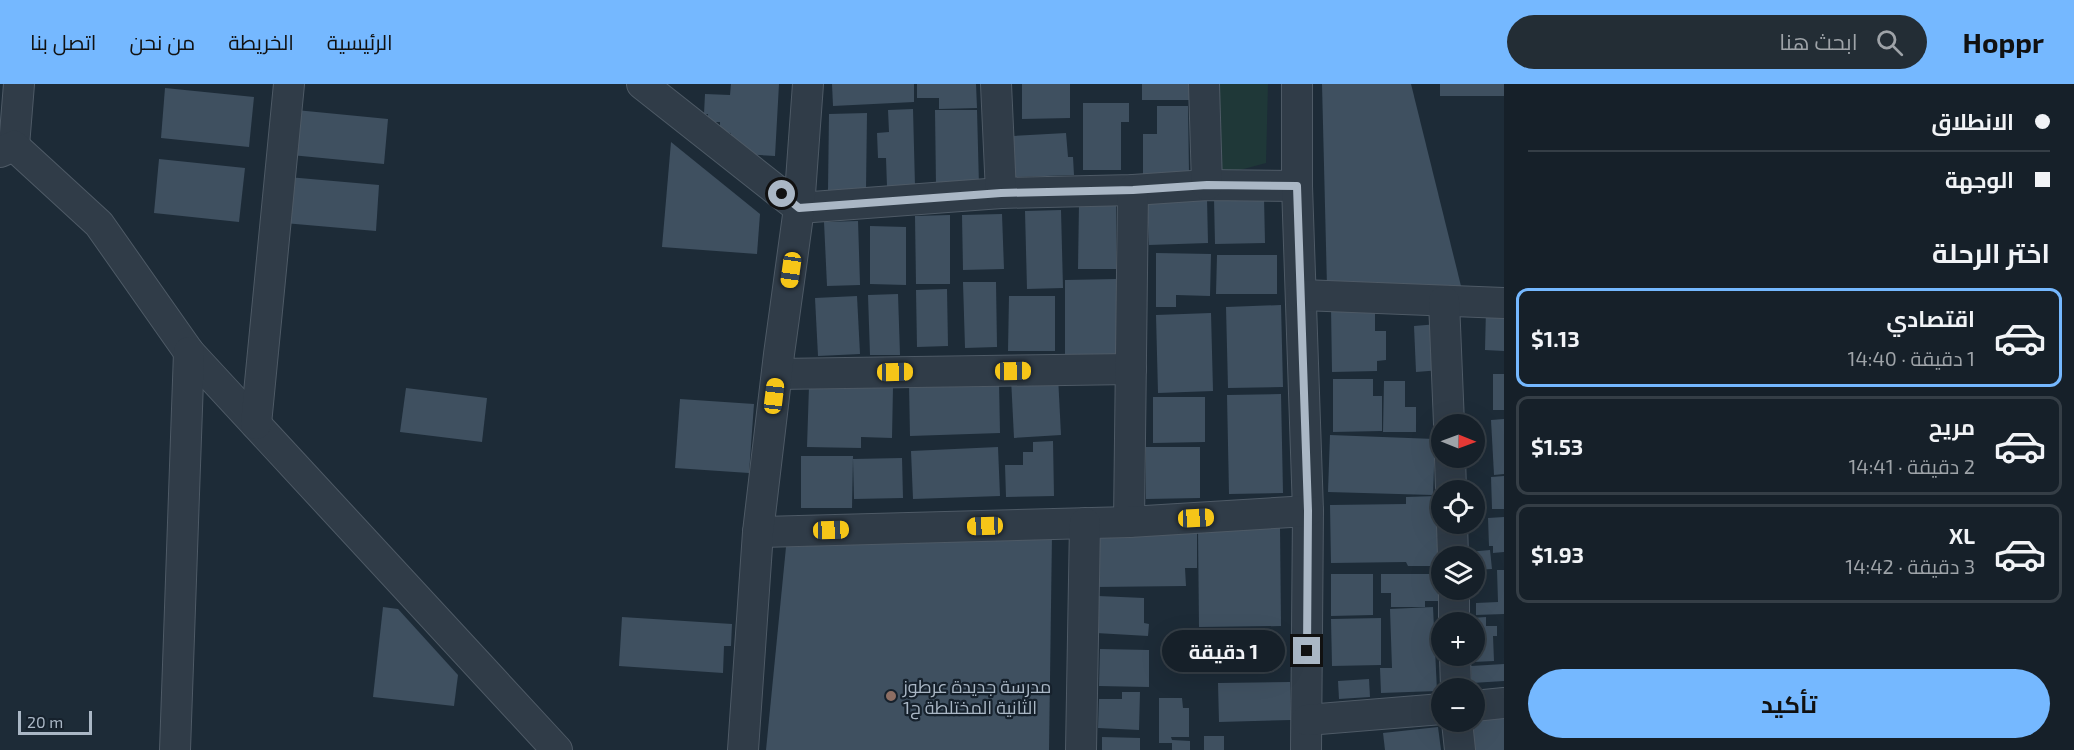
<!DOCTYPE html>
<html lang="ar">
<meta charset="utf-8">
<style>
:root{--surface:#162029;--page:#232d35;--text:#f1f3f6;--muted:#9ea3a8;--line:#353e46;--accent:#75b8ff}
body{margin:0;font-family:"Exo 2",Cairo,sans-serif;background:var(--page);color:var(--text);direction:rtl;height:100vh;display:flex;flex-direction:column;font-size:22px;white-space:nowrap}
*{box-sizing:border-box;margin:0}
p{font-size:20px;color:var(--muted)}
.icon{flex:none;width:33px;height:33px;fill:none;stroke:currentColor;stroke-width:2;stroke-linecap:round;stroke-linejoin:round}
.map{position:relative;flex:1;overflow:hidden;direction:ltr}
.panel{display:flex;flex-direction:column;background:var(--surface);width:570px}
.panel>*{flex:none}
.guide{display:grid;align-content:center;height:132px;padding:0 24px;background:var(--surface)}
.needle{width:39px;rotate:91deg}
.buttons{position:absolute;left:1431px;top:330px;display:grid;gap:12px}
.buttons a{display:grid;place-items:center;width:54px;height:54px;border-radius:50%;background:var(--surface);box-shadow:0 6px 24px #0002,0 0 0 2px var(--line);font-size:30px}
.scale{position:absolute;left:18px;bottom:15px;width:74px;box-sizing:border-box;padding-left:6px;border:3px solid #aab7c5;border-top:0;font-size:16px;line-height:21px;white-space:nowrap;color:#aab7c5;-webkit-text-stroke:4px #16212c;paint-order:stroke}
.end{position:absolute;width:27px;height:27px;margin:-14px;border:8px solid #aab7c5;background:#111;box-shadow:0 0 0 3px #111}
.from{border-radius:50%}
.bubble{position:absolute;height:42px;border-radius:21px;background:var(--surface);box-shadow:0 6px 24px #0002,0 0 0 2px var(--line);font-size:20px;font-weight:700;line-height:42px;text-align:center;direction:rtl}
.car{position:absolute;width:18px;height:36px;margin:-18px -9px;border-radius:8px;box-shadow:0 0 4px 2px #0007;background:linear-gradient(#f5c518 24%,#345 0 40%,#f5c518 0 76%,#345 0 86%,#f5c518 0)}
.guide b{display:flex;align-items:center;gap:21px;height:57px;font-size:22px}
.guide b+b{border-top:2px solid var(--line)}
.guide i{width:15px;height:15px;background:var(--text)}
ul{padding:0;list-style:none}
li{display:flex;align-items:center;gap:18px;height:99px;margin:0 12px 9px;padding:0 12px;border:3px solid var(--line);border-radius:12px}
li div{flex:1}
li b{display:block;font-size:22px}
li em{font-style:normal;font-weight:700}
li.on{border-color:var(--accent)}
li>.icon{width:54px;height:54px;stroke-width:1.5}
h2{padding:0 24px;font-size:27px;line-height:72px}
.action{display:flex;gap:12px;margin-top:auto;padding:12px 24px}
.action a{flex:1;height:69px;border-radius:36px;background:var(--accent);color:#111;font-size:24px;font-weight:700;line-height:69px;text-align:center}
header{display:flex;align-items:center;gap:36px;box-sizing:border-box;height:84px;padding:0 30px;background:var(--accent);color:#111}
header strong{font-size:28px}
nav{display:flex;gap:33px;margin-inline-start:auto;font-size:21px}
.search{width:420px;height:54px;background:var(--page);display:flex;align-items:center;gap:15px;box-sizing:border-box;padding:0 21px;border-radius:33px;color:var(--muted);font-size:22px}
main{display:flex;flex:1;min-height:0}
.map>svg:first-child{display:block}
.green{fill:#1f3838}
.building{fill:#3f5060}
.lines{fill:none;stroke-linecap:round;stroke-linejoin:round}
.minor-casing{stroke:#4e5a66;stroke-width:32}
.minor{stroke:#303c48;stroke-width:30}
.route{stroke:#aab7c5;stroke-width:8}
.education-dot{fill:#8d6e63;stroke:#16212c;stroke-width:2}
.labels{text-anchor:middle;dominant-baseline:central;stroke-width:4.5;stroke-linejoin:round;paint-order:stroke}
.poi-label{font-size:18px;fill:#aab7c5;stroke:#16212c;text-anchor:start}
</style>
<header>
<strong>Hoppr</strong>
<div class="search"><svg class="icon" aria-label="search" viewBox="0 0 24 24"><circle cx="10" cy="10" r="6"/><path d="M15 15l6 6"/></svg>ابحث هنا</div>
<nav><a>الرئيسية</a><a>الخريطة</a><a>من نحن</a><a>اتصل بنا</a></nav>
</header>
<main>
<section class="panel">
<div class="guide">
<b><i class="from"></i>الانطلاق</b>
<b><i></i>الوجهة</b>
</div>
<h2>اختر الرحلة</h2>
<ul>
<li class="on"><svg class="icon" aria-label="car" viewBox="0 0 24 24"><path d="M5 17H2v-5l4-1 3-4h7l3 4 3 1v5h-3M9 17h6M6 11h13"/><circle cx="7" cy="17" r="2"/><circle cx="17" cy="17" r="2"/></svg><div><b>اقتصادي</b><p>1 دقيقة · 14:40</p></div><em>$1.13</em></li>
<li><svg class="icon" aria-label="car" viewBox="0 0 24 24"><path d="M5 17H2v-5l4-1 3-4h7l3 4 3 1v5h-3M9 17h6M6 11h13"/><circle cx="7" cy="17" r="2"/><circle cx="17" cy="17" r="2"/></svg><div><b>مريح</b><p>2 دقيقة · 14:41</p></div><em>$1.53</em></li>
<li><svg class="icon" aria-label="car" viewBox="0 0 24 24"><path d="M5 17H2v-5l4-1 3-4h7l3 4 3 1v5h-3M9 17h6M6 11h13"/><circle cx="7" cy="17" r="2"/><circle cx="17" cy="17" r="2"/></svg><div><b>XL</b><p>3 دقيقة · 14:42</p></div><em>$1.93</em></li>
</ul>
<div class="action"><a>تأكيد</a></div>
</section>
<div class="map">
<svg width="1504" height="666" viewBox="0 0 1504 666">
<rect width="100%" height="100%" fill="#1d2b37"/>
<!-- green -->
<polygon class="green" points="1212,0 1268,0 1266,79 1225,90 1213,77"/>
<!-- building -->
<g class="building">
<polygon points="731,0 779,0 775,72 742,70 730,60 731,49 720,48 720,38 708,38 708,30 704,30 705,10 730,11"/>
<polygon points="832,0 914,0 914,18 833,22"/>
<polygon points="917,0 976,0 977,24 939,25 939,14 917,14"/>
<polygon points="1022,0 1070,0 1070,34 1022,35"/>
<rect x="1142" y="0" width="47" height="16"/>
<polygon points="1322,0 1411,0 1461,202 1327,203"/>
<rect x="1440" y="0" width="64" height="12"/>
<polygon points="165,4 254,13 249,63 161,54"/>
<polygon points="1083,19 1129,19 1129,38 1121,38 1121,86 1083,86"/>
<polygon points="1157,22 1188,22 1189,90 1143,91 1143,50 1157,50"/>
<polygon points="913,25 915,102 887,103 886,74 878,74 877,49 889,48 888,26"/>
<polygon points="296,26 388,35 384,80 291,71"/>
<polygon points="935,26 977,26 979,102 936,102"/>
<polygon points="867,29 866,105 828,106 829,30"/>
<polygon points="1066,49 1068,73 1073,73 1074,91 1015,93 1013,52"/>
<polygon points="671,58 760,130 757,170 662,163"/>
<polygon points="159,75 245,84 239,138 154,129"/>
<polygon points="288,93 379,101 376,147 284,139"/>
<polygon points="1264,113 1265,159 1215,160 1214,114"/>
<polygon points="1207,114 1208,159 1149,161 1147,116"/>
<polygon points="1079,119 1116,119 1116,185 1078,185"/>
<polygon points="1061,126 1063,204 1027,205 1025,127"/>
<polygon points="1002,130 1004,185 963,186 962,131"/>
<polygon points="950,131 950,200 916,200 915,132"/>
<polygon points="858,137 860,201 827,202 824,138"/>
<polygon points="870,142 906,143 906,201 870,200"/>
<polygon points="1156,169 1211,170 1210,212 1176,211 1176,223 1156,223"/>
<polygon points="1217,171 1277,171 1277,210 1216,210"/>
<polygon points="1117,195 1117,270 1065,270 1065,196"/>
<polygon points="963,198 996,198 997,263 965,264"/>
<polygon points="947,205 948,262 917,263 916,206"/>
<polygon points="898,210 900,271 870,271 868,211"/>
<polygon points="857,212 860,270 818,272 815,214"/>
<polygon points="1009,212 1055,212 1055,267 1008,267"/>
<polygon points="1281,221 1283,303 1228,304 1226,223"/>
<polygon points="1375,222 1375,247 1386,247 1386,276 1377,277 1377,287 1332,288 1331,223"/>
<polygon points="1486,224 1504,225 1504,267 1485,266"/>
<polygon points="1211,229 1213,307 1158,309 1156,231"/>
<polygon points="1438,240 1441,286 1416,288 1414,242"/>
<rect x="1493" y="290" width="11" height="36"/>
<polygon points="1058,292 1061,351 1014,354 1011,294"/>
<polygon points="1333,295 1373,295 1373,312 1382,312 1382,347 1333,348"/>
<polygon points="1384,297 1405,297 1405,323 1416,323 1416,348 1383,348"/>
<polygon points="999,298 1000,349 910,352 909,300"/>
<polygon points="809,302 893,303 892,354 861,353 861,364 807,363"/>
<polygon points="406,304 487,314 482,358 400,348"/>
<polygon points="1281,310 1283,409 1229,410 1227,311"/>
<polygon points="1153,313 1205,313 1205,358 1153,359"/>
<polygon points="680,315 754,320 749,389 675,384"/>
<polygon points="1504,335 1504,390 1494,391 1491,336"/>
<polygon points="1330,351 1435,355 1433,411 1328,408"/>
<polygon points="1053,357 1054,412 1006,413 1005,381 1023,381 1023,368 1033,368 1033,358"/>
<polygon points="998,363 1000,412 913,415 911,367"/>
<polygon points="1146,363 1200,363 1200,414 1146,415"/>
<polygon points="801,372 853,372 852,424 801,424"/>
<polygon points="902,374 903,414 854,415 853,375"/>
<polygon points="1504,392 1504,425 1492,425 1491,393"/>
<polygon points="1437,412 1438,482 1408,482 1406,478 1331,479 1330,421 1406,420 1406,413"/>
<polygon points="1504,433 1504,468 1493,469 1493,462 1489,462 1488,434"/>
<polygon points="1280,443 1281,542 1199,543 1198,445"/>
<polygon points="1197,448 1197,484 1185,484 1186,502 1095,503 1095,449"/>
<polygon points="1052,450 1049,666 766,666 786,463"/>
<polygon points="1490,466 1492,485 1474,486 1474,472 1469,472 1468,468"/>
<polygon points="1497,486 1504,486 1504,530 1476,531 1476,519 1498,518"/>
<polygon points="1331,490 1373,490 1373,531 1331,532"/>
<polygon points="1381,490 1442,490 1444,517 1425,517 1425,523 1391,523 1391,509 1381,509"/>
<polygon points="1098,512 1144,514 1144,539 1149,540 1148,552 1096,549"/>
<polygon points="383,523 398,525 458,591 454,622 373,613"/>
<polygon points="1433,523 1437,607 1381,609 1380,584 1392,584 1390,525"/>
<polygon points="622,533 732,540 731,562 724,562 723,589 619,582"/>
<polygon points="1486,533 1486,542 1497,542 1497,552 1493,552 1494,577 1473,578 1474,538 1471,538 1471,534"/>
<polygon points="1381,534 1381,581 1332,582 1331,535"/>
<rect x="1199" y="551" width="75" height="37"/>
<polygon points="1100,565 1149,566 1149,603 1099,602"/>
<polygon points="1504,580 1504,597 1472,599 1471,582"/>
<polygon points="1369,595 1370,613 1339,615 1338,597"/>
<polygon points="1290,598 1291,636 1219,638 1218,599"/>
<polygon points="1122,608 1140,608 1139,646 1098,644 1099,615 1122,615"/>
<polygon points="1159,614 1182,614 1183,624 1189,624 1189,653 1171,653 1172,656 1190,657 1190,666 1172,666 1172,659 1159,659"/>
<polygon points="1504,633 1504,666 1470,666 1467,638"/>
<polygon points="1438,643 1441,666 1385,666 1383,649"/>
<rect x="1204" y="652" width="20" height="14"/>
<polygon points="1102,653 1140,654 1140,666 1102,666"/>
</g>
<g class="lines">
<defs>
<g id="minor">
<polyline points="642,0 799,124 1001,109 1133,106 1207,101 1297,102"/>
<polyline points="996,0 1001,109"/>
<polyline points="1204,0 1207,101"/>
<polyline points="1297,0 1297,102 1308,427 1306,666"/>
<polyline points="14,62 19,0"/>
<polyline points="0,68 14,62 99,140 189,268 557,666"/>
<polyline points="1302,211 1504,219"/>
<polyline points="1444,217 1449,340"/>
<polyline points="777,290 1131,285"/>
<polyline points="256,340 289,0"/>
<polyline points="1450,374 1451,406"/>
<polyline points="1129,438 1133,106"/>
<polyline points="1452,440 1453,472"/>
<polyline points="758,448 1129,438 1308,427"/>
<polyline points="1454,506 1454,538"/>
<polyline points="1455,572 1456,604"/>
<polyline points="1474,622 1504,619"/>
<polyline points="1307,636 1442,625"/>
<polyline points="1457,638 1460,666"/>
<polyline points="175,666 189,268"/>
<polyline points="743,666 758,448 779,270 799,124 808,0"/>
<polyline points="1081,666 1085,439"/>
</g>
</defs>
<!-- minor casing -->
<use href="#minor" class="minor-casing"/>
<!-- minor -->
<use href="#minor" class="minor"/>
</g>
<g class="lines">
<!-- route -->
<polyline class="route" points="782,110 799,124 1001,109 1133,106 1207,101 1297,102 1308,427 1307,567"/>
</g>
<!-- markers -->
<circle class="education-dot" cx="891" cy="612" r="6"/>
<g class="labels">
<!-- poi labels -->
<g class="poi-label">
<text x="903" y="602">مدرسة جديدة عرطوز<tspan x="903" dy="21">الثانية المختلطة ح1</tspan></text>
</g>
</g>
</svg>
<div class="buttons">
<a><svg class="needle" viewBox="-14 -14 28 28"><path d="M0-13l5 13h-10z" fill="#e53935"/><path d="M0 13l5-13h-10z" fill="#9ea3a8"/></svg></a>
<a><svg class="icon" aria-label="locate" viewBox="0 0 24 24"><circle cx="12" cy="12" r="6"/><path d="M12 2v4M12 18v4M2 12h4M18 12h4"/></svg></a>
<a><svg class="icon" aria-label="layers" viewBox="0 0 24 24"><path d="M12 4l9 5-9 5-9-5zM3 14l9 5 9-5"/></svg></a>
<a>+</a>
<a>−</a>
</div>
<div class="scale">20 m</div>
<i class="end from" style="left:782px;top:110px"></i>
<i class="end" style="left:1307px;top:567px"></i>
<div class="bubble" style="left:1162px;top:546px;width:123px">1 دقيقة</div>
<i class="car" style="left:791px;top:186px;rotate:188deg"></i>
<i class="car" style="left:1013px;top:287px;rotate:89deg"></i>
<i class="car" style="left:895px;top:288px;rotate:89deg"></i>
<i class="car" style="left:774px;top:312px;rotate:7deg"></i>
<i class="car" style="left:1196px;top:434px;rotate:87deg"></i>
<i class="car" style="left:985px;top:442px;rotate:268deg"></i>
<i class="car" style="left:831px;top:446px;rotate:88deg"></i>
</div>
</main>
